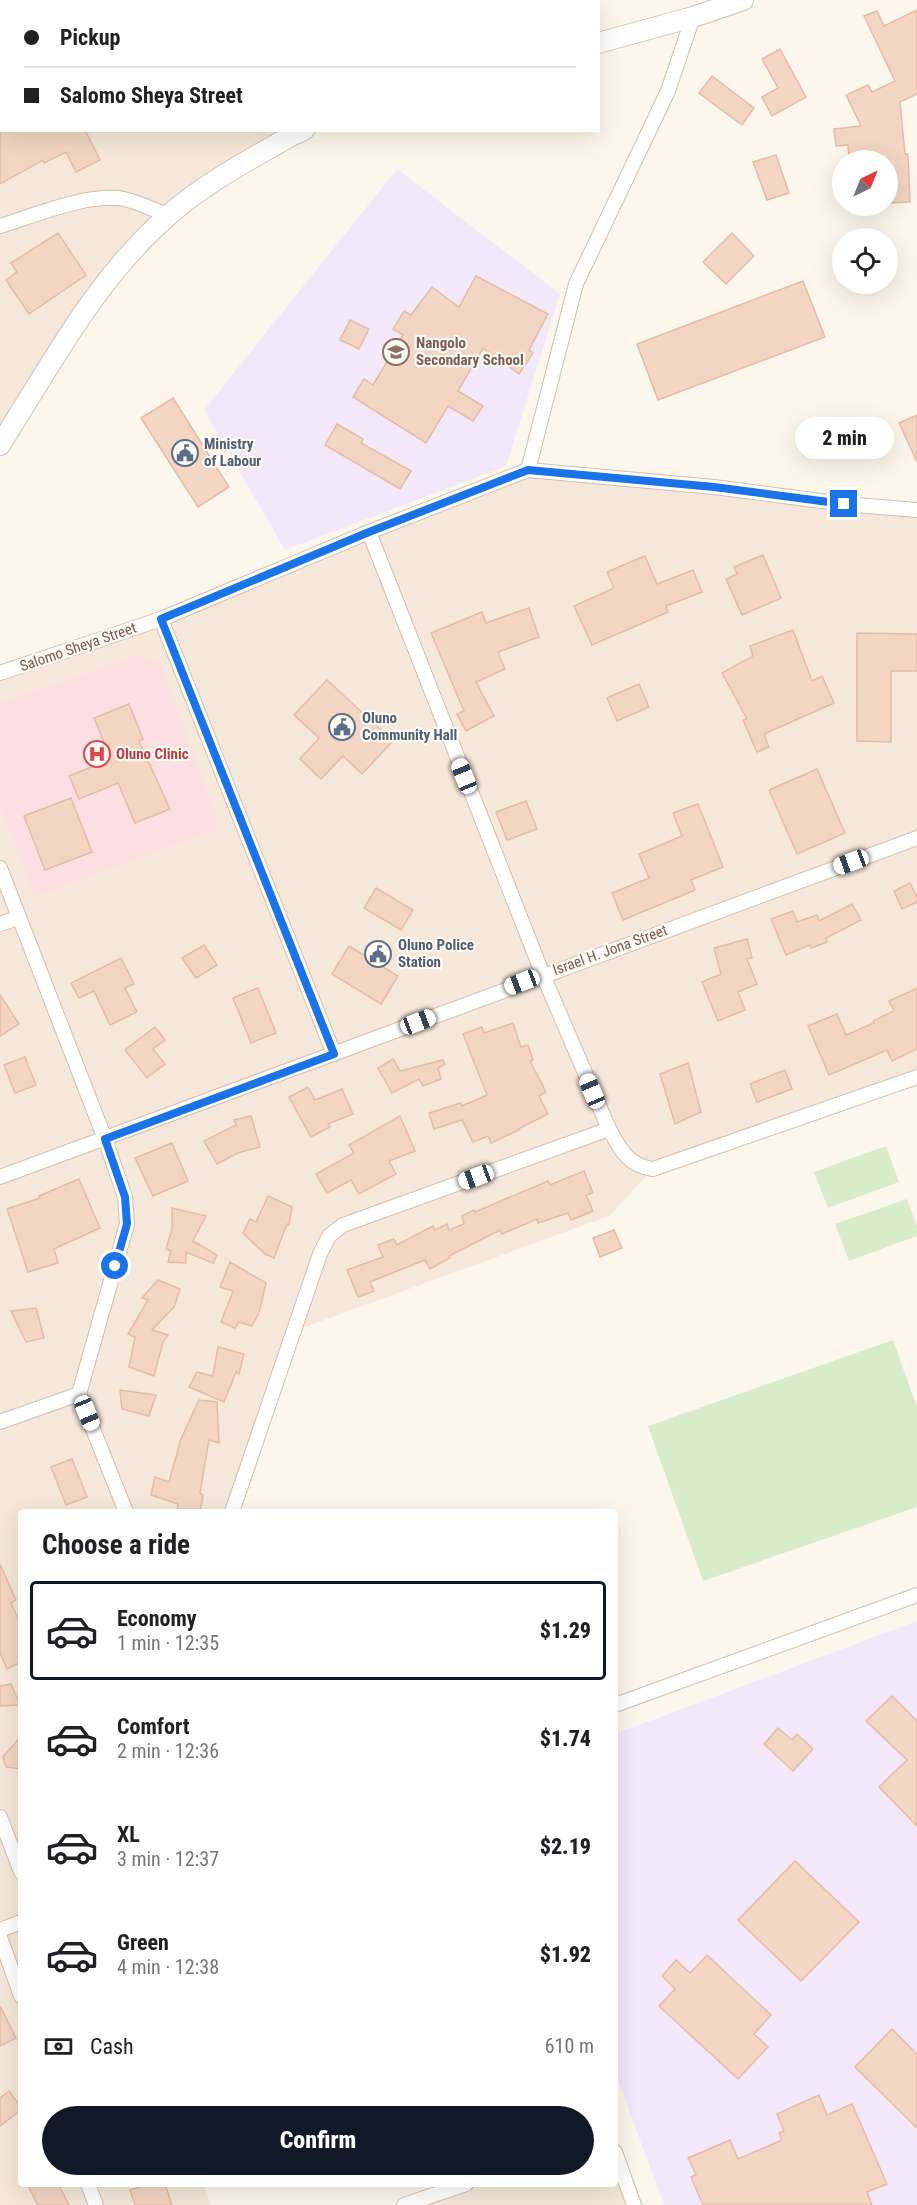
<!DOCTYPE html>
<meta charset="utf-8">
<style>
:root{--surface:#fff;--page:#f2f2f2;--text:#202124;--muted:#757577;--line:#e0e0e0;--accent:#111827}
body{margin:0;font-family:"Roboto Condensed",sans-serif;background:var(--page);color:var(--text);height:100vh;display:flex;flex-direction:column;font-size:22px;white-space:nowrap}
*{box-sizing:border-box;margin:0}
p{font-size:20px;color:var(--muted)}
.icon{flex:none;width:33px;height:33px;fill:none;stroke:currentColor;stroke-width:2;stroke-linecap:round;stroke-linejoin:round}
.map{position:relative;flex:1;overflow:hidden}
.details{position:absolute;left:18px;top:1509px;width:600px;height:678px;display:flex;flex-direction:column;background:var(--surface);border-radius:6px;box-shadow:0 6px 24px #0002}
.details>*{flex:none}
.hud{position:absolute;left:0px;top:0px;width:600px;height:132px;box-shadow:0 6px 24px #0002;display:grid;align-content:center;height:132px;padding:0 24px;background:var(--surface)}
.needle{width:39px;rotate:43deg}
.fabs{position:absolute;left:832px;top:150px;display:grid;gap:12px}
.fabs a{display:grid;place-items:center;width:66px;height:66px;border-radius:50%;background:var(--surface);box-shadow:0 6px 24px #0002;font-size:30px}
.end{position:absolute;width:27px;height:27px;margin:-14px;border:8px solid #1a73e8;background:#fff;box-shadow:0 0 0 3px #fff}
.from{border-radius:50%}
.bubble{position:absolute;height:42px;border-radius:21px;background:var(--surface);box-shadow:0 6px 24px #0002;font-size:20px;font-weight:800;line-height:42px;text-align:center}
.car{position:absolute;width:18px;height:36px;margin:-18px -9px;border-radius:8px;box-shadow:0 0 4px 2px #0007;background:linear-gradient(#fff 24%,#345 0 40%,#fff 0 76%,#345 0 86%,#fff 0)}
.hud b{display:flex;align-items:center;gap:21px;height:57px;font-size:22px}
.hud b+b{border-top:2px solid var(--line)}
.hud i{width:15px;height:15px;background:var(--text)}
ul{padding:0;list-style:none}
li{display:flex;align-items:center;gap:18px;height:99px;margin:0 12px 9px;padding:0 12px;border:3px solid transparent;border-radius:6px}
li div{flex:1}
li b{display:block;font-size:22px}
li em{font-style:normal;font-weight:800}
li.on{border-color:var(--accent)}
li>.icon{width:54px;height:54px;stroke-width:1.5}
h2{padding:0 24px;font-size:27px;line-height:72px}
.pay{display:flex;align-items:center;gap:15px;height:66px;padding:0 24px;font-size:22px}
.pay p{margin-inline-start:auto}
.action{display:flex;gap:12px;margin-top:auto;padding:12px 24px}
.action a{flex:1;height:69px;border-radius:36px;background:var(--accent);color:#fff;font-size:24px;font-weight:800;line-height:69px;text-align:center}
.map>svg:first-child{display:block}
.residential{fill:#f5e8da}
.education{fill:#f3e8fa}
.medical{fill:#fbdfe3}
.green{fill:#d8ecc9}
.building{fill:#f3d5c3;stroke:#e6bba3;stroke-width:1.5}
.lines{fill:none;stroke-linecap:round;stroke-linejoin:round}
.street-casing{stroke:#d1beb0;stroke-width:16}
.secondary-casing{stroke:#d6c0b0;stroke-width:22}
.street{stroke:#fff;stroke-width:14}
.secondary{stroke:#fff;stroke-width:20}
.route{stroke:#1a73e8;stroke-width:8}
.labels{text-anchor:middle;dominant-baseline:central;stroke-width:4.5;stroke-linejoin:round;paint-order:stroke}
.education-label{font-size:15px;font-weight:bold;fill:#785e54;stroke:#fffaf3;text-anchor:start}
.service-label{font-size:15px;font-weight:bold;fill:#4e5e75;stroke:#fffaf3;text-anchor:start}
.street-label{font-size:15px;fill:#7a5c4d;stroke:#fffaf3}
.health-label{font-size:15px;font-weight:bold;fill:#be3a42;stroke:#fffaf3;text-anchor:start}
</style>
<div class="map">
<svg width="917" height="2205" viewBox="0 0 917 2205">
<rect width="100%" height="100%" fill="#fdf6ec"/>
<!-- residential -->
<g class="residential">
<polygon points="0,0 413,1 2,2 2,130 304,131 220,177 125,258 0,445"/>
<polygon points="528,470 917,510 917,1077 653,1169 609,1216 294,1331 232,1512 21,1512 21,2184 203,2184 211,2205 0,2205 0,673 161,619"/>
<polygon points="615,2152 634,2205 404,2205 466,2184 615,2184"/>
</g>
<!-- education -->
<g class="education">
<polygon points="397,169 560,294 506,466 285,550 204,410"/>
<polygon points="917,1621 917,2205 664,2205 615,2072 615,1734"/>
</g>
<!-- medical -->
<polygon class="medical" points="137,656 161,663 220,828 35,897 0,806 0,703"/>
<!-- green -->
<g class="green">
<polygon points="886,1146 899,1182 828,1208 814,1172"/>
<polygon points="907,1199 917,1226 917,1236 849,1261 835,1224"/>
<polygon points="893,1340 917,1407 917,1507 703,1581 648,1426"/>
</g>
<!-- building -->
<g class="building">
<polygon points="917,10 917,94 900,102 905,154 908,154 910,202 888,203 888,160 849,160 848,145 836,146 834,129 861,126 846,95 868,85 872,92 895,81 864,16 877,11 884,26"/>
<polygon points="780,49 806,97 772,116 762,97 778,88 762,59"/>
<polygon points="712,76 754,108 742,125 699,93"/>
<polygon points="0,130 85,130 100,160 76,172 66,152 44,163 43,160 0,184"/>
<polygon points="776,155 789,193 767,200 753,162"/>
<polygon points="58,233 86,275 29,314 6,280 17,272 11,263"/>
<polygon points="732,233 754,256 726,284 703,262"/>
<polygon points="476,276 548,314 529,350 533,353 519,374 483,348 458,391 483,406 473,421 448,406 426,443 353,397 364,379 373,385 403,335 393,329 404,311 411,315 432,287 459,307"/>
<polygon points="803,281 825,337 658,400 637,344"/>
<polygon points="350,320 369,329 359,349 340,340"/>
<polygon points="173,398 229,487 198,507 141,418"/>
<polygon points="917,415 917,462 899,423"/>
<polygon points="337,424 363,439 361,443 411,471 400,489 325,445"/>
<polygon points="763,555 781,598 742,615 726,579 737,574 734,567"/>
<polygon points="645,556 657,584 693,570 702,592 666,606 668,612 592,645 574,606 614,588 607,572"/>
<polygon points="529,608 539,637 498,652 505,669 476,682 494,716 466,731 457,714 464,711 431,633 482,612 486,623"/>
<polygon points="793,630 812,681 822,676 834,703 764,734 769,747 757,752 743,720 747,719 722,673 753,656 750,646"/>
<polygon points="857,633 917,634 917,671 891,671 891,742 857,741"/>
<polygon points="327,680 393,741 362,774 343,756 321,779 300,759 319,738 294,715"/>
<polygon points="639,684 649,707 617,721 607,698"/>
<polygon points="129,704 143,739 139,741 170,809 135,823 118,783 79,799 69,776 111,759 94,718"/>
<polygon points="817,769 845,833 797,854 769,790"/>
<polygon points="71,798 92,852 45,870 24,816"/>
<polygon points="526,801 537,829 507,840 496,812"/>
<polygon points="698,804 723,867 691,880 695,890 623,920 612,893 649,878 639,854 682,836 673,813"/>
<polygon points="910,883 917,897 917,902 902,909 894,891"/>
<polygon points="376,888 413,910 401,930 364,908"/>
<polygon points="852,904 861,920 826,938 827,942 811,948 810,945 786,955 771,919 793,911 797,922 817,915 819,921"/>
<polygon points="747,939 752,958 747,959 757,984 738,992 745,1010 718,1021 702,982 721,974 714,948"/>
<polygon points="204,945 217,965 196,978 182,958"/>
<polygon points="349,946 398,976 381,1004 332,974"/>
<polygon points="121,958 134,984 125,988 137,1012 110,1025 94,991 79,998 71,983"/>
<polygon points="258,988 276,1033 251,1043 233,998"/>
<polygon points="917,988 917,1049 892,1061 887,1050 829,1075 808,1026 837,1014 846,1035 874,1023 873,1021 894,1011 889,1001"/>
<polygon points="0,995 19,1024 0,1036"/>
<polygon points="513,1023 521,1047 528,1045 533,1060 530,1061 546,1092 539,1096 548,1114 518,1129 519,1130 491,1143 488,1136 473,1142 462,1120 434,1129 429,1113 461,1103 462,1106 487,1095 463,1034 482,1027 484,1033"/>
<polygon points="155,1027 165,1040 153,1049 165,1064 147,1078 125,1050"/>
<polygon points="25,1057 36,1085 15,1093 4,1065"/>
<polygon points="393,1059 400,1071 443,1060 445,1064 438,1068 441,1079 423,1086 419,1079 392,1093 378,1068"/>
<polygon points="688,1063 701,1112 675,1124 660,1074"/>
<polygon points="785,1070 792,1089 757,1102 750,1084"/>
<polygon points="308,1087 315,1100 342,1089 353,1114 328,1124 330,1127 311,1137 289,1097"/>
<polygon points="251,1116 260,1147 238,1153 217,1164 204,1141 236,1125 234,1120"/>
<polygon points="400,1116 415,1151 389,1161 396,1174 359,1194 351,1180 327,1193 316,1174 354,1153 349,1145"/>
<polygon points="172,1143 188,1181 153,1196 135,1158"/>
<polygon points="584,1171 593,1193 586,1195 593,1211 571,1220 568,1213 538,1223 537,1219 502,1234 500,1230 449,1256 450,1258 430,1269 425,1260 370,1282 374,1291 358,1297 347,1270 383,1257 378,1245 394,1239 397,1245 433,1226 435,1230 447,1224 449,1230 464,1224 462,1216 474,1210 475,1212 548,1181 550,1185"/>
<polygon points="79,1179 100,1228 54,1249 58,1263 28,1272 7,1209 40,1198 39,1196"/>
<polygon points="268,1196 292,1207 289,1225 287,1224 274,1258 265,1254 243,1233 250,1219 256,1222"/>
<polygon points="172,1208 206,1216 193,1241 217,1255 213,1263 186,1252 186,1263 168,1262 171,1251 166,1249 172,1229"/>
<polygon points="614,1230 622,1248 600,1257 593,1238"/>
<polygon points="230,1262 266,1283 259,1313 252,1326 239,1322 235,1328 221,1322 233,1291 220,1287"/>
<polygon points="158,1280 180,1289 174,1307 152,1330 168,1335 163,1342 154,1376 129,1367 135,1337 128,1334 148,1300 142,1298"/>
<polygon points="36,1308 44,1338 26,1342 11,1311"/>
<polygon points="218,1347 244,1354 239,1374 236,1372 224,1402 189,1387 197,1372 213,1376"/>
<polygon points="120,1390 156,1395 149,1416 122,1409"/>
<polygon points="199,1400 217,1402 219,1443 209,1440 200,1493 203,1495 200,1512 177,1512 178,1504 151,1495 155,1477 169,1482 181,1439"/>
<polygon points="72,1459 87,1497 66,1505 51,1467"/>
<polygon points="0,1564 16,1600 11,1603 21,1625 21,1662 7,1669 0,1653"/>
<polygon points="11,1684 20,1705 0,1706 0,1686"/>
<polygon points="892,1696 917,1721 917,1826 879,1787 907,1760 866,1721"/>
<polygon points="778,1728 792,1740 797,1734 813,1749 793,1771 764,1744"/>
<polygon points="21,1736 21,1769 6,1767 3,1757"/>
<polygon points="795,1861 859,1922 801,1981 738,1920"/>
<polygon points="707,1955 771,2015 754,2034 768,2047 738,2079 659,2006 675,1989 662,1976 676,1960 690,1973"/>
<polygon points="0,2006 16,2038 0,2046"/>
<polygon points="892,2029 917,2054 917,2128 855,2067"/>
<polygon points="9,2091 21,2107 21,2110 0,2126 0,2098"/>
<polygon points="819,2095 827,2115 852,2104 887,2184 867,2192 872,2205 703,2205 691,2177 696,2175 688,2158 730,2140 738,2159 782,2140 779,2133 784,2131 777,2114"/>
<polygon points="27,2184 58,2184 69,2205 38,2205"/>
<polygon points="150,2184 165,2184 172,2205 135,2205 130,2190"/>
</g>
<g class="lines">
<defs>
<g id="street">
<polyline points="113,0 114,2"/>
<polyline points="301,0 302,2"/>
<polyline points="177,2 181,0"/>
<polyline points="0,32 2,35"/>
<polyline points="0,67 2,66"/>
<path d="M0,226C33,216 90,192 124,199C138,202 154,210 168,215"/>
<polyline points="528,470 576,284 668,91 693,17"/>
<polyline points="161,619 334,1054"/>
<polyline points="0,673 161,619 369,532 528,470 714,487 844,504 917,510"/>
<polyline points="0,868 105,1139 125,1197 127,1224 79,1394 126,1512"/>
<polyline points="0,924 18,918"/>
<path d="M609,1129C621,1150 627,1165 653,1169L917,1077"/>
<polyline points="0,1177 917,838"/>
<polyline points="0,1422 79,1394"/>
<polyline points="232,1512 320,1254 329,1236 343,1225 609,1129 543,975 369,532"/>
<polyline points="615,1705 917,1595"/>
<polyline points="0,1817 21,1872"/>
<polyline points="0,1930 21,1922"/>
<polyline points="0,1937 21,1996"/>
<polyline points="615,2152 634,2205"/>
<polyline points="88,2184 96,2205"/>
<polyline points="404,2205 466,2184"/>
</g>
<g id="secondary">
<polyline points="598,43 693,17 743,0"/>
<path d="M0,445C51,365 96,278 169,215C205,183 249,160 291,136L304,130"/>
</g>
</defs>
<!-- street casing -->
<use href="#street" class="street-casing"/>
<!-- secondary casing -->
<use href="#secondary" class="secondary-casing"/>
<!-- street -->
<use href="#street" class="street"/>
<!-- secondary -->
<use href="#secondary" class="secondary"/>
</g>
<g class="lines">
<!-- route -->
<polyline class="route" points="115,1266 127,1224 125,1197 105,1139 334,1054 161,619 369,532 528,470 714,487 844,504"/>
</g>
<!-- icons -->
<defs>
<symbol id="school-ring" viewBox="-11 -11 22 22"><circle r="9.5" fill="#fffaf3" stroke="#8d6e63" stroke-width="1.5"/><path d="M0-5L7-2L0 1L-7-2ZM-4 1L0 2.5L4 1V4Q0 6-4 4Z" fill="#8d6e63"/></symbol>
<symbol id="civic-ring" viewBox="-11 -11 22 22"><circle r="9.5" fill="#fffaf3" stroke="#5c6f8a" stroke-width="1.5"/><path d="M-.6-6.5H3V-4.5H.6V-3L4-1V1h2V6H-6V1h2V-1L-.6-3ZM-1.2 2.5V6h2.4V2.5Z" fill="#5c6f8a"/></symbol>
<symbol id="hospital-ring" viewBox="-11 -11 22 22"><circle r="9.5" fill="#fffaf3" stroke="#e0444e" stroke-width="1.5"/><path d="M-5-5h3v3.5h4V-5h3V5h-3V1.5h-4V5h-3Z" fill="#e0444e"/></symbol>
</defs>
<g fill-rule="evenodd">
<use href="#school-ring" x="381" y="337" width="30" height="30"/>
<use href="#civic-ring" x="170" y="438" width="30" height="30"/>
<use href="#civic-ring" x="327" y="712" width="30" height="30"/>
<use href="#hospital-ring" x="82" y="739" width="30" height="30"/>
<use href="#civic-ring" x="363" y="939" width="30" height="30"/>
</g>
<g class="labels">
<!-- education labels -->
<g class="education-label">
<text x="416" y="343">Nangolo<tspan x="416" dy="17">Secondary School</tspan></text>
</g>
<!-- service labels -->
<g class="service-label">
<text x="204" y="444">Ministry<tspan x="204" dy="17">of Labour</tspan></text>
<text x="362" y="718">Oluno<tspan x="362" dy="17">Community Hall</tspan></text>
<text x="398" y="945">Oluno Police<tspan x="398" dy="17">Station</tspan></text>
</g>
<!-- street labels -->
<g class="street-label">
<text transform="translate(78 647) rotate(-19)">Salomo Sheya Street</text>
<text transform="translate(610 950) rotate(-20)">Israel H. Jona Street</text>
</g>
<!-- health labels -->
<g class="health-label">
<text x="116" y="754">Oluno Clinic</text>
</g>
</g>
</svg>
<div class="fabs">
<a><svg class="needle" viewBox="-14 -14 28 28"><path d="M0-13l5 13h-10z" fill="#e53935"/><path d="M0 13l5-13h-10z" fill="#757577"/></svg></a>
<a><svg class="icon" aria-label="locate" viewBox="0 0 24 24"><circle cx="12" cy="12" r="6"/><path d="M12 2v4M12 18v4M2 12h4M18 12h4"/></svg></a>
</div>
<i class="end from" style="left:115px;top:1266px"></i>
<i class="end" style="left:844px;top:504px"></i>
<div class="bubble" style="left:795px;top:417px;width:99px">2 min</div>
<i class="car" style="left:464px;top:776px;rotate:338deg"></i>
<i class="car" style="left:851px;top:862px;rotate:250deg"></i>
<i class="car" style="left:522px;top:982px;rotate:249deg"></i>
<i class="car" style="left:418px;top:1022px;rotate:69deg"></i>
<i class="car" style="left:592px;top:1091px;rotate:337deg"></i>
<i class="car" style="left:476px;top:1177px;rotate:250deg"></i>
<i class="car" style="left:87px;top:1413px;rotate:158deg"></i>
<div class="hud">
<b><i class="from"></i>Pickup</b>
<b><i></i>Salomo Sheya Street</b>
</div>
<section class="details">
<h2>Choose a ride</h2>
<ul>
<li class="on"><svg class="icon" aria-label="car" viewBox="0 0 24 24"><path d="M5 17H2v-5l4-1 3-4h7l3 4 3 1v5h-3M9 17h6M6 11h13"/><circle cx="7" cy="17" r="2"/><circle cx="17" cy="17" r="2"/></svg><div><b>Economy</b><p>1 min · 12:35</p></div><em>$1.29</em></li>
<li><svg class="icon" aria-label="car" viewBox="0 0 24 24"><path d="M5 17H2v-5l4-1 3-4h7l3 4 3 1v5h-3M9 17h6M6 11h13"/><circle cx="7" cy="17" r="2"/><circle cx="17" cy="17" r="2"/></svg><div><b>Comfort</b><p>2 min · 12:36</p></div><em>$1.74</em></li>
<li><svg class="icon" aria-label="car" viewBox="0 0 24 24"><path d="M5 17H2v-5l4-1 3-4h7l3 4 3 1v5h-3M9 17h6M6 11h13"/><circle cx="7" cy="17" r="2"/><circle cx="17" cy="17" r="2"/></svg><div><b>XL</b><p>3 min · 12:37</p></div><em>$2.19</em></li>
<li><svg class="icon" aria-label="car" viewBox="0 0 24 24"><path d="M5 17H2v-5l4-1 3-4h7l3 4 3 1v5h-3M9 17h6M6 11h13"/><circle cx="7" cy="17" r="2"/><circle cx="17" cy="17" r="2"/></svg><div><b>Green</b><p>4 min · 12:38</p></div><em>$1.92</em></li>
</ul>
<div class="pay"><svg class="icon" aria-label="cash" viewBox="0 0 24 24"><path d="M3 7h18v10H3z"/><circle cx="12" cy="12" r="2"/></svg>Cash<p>610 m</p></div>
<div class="action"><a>Confirm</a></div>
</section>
</div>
